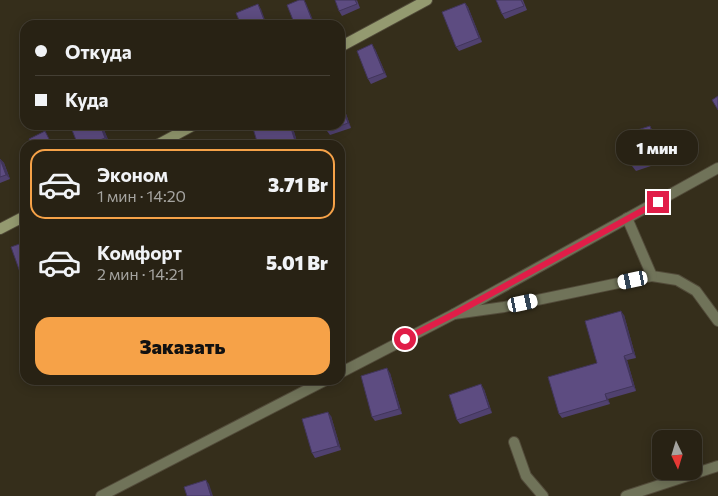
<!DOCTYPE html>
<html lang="ru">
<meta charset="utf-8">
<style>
:root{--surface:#282214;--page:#302a1d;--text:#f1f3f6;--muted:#a5a4a0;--line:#443f34;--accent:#f6a248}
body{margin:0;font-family:Commissioner,sans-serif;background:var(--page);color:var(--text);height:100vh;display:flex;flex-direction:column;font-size:19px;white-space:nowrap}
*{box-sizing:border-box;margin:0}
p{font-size:16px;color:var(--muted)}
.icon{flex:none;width:28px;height:28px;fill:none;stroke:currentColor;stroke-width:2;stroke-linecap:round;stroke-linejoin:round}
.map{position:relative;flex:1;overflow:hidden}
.panel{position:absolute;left:20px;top:140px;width:325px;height:245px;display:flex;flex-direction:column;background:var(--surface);border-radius:15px;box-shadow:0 2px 12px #0003,0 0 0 1px var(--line)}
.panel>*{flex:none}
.guide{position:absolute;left:20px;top:20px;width:325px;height:110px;border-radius:15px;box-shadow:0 2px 12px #0003,0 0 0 1px var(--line);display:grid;align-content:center;height:110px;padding:0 15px;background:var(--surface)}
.needle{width:32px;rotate:176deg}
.fabs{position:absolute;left:652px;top:430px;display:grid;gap:10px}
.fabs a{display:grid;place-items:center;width:50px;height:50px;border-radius:10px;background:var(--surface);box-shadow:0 2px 12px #0003,0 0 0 1px var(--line);font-size:25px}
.end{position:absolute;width:22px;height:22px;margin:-11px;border:6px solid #e11d48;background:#fff;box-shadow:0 0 0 2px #fff}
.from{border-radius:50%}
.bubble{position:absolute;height:35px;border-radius:15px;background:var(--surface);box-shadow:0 2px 12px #0003,0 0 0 1px var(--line);font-size:16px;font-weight:800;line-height:35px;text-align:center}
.car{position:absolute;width:15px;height:30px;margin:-15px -8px;border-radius:6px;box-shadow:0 0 4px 1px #0007;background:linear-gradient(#fff 24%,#345 0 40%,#fff 0 76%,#345 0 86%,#fff 0)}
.guide b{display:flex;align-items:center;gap:18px;height:48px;font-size:19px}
.guide b+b{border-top:1px solid var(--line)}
.guide i{width:12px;height:12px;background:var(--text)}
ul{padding:9px 0 0;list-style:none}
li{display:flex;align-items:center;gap:15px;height:70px;margin:0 10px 8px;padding:0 5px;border:2px solid transparent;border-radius:15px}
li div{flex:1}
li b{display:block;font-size:19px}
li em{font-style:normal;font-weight:800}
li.active{border-color:var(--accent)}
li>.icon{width:45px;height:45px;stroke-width:1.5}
.button{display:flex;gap:10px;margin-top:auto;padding:10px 15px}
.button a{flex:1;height:58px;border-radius:15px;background:var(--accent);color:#111;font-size:20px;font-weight:800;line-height:58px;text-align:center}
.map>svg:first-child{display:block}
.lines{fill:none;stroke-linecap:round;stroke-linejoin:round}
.lane-casing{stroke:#524b3a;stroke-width:12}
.street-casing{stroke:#524b3a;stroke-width:12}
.secondary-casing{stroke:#524b3a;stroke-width:12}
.lane{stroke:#707359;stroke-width:10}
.street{stroke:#707359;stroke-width:10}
.secondary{stroke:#949a70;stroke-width:10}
.wall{fill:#50416f}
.shaded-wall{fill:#41355a}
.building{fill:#5d4c81;stroke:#41355a}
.route{stroke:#e11d48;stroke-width:6}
</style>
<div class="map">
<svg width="718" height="496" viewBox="0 0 718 496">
<rect width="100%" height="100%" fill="#352e1b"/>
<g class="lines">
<defs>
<g id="lane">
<polyline points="627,218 652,276 677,280 696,291 718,321"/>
<polyline points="454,314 504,307 652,276"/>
<polyline points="514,442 526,476 543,496"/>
<polyline points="626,496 718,466"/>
</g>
<g id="street">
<polyline points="340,373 454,314 718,168"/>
<polyline points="101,496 326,380"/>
</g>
<g id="secondary">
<polyline points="340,47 427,0"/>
<polyline points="157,145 194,125"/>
<polyline points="0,229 25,216"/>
</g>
</defs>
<!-- lane casing -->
<use href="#lane" class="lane-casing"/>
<!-- street casing -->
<use href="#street" class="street-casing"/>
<!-- secondary casing -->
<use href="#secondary" class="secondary-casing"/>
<!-- lane -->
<use href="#lane" class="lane"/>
<!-- street -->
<use href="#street" class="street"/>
<!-- secondary -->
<use href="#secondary" class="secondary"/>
</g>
<!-- wall -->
<g class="wall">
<polygon points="357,0 360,8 342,16 339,11"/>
<polygon points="496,0 523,0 527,10 505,19 502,14"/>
<polygon points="465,3 468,7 482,42 459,51 456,47"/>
<polygon points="375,49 387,77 371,84 368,79"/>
<polygon points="340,97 351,128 330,135 327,131"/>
<polygon points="70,125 102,125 109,142 101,145 78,145"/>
<polygon points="127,125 136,125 129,128"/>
<polygon points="292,125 298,145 258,145"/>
<polygon points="653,131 663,162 636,171 632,166"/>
<polygon points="0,159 4,163 10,179 0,183"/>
<polygon points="25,242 25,279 24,279 21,275"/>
<polygon points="624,315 636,358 627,360 636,391 608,399 610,404 562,418 559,414 597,363"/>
<polygon points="390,373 402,414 375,421 372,417"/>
<polygon points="484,389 492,413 460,424 457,420"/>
<polygon points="331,416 341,450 315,458 312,453"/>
</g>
<!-- shaded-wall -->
<g class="shaded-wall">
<polygon points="304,0 306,3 315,25 314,25"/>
<polygon points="465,3 468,7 482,42 479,38"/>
<polygon points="258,4 261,9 267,25 266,25"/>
<polygon points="372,44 375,49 387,77 384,73"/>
<polygon points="340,97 351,128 348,123 340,101"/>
<polygon points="100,125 102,125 109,142 105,138"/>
<polygon points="290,125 292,125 298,145 295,141"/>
<polygon points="650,126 653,131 663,162 660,157"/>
<polygon points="0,159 4,163 10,179 6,175"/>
<polygon points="621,311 624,315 636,358 633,353"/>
<polygon points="624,356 627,360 636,391 633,386"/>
<polygon points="387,368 390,373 402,414 399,409"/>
<polygon points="481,384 484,389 492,413 489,408"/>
<polygon points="605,394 608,399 610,404 607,400"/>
<polygon points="328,412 331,416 341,450 338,446"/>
<polygon points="206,480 209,484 213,496 211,496"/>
</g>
<!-- building -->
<g class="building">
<polygon points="299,0 304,0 314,25 295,25 287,5"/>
<polygon points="335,0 355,0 357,4 339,11"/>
<polygon points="496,0 521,0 524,6 502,14"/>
<polygon points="465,3 479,38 456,47 442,12"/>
<polygon points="258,4 266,25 241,25 236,13"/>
<polygon points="372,44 384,73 368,79 357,51"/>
<polygon points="718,96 718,110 712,100"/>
<polygon points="340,101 348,123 327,131 325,125 340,125"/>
<polygon points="70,125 100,125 105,138 87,145 78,145"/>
<polygon points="252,125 290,125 295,141 283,145 258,145"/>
<polygon points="650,126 660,157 632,166 622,135"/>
<polygon points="45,131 52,145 32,145 29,139"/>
<polygon points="0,159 6,175 0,177"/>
<polygon points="25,242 25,274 21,275 11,247"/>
<polygon points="621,311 633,353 624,356 633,386 605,394 607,400 559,414 548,377 597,363 585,321"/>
<polygon points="387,368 399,409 372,417 361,376"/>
<polygon points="481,384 489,408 457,420 449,395"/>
<polygon points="328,412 338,446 312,453 302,419"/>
<polygon points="206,480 211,496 187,496 184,487"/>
</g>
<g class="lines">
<!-- route -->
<polyline class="route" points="405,339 454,314 658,202"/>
</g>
</svg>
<div class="fabs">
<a><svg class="needle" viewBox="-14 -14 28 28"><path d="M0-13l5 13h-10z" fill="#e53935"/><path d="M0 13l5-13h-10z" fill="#a5a4a0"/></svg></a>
</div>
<i class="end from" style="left:405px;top:339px"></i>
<i class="end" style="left:658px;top:202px"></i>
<div class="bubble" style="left:616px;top:130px;width:82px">1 мин</div>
<i class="car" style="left:633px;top:280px;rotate:258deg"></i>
<i class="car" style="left:523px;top:303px;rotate:78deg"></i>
<div class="guide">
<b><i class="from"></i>Откуда</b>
<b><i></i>Куда</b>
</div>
<section class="panel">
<ul>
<li class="active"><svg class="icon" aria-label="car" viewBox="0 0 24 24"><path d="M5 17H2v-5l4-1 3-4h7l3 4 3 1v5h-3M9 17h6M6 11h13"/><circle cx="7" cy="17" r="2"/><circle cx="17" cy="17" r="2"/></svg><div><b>Эконом</b><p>1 мин · 14:20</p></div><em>3.71 Br</em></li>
<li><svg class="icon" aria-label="car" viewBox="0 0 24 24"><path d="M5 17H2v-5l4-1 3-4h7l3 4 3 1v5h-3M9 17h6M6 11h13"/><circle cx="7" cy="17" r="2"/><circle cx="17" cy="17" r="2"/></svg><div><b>Комфорт</b><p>2 мин · 14:21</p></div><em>5.01 Br</em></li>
</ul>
<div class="button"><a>Заказать</a></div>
</section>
</div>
